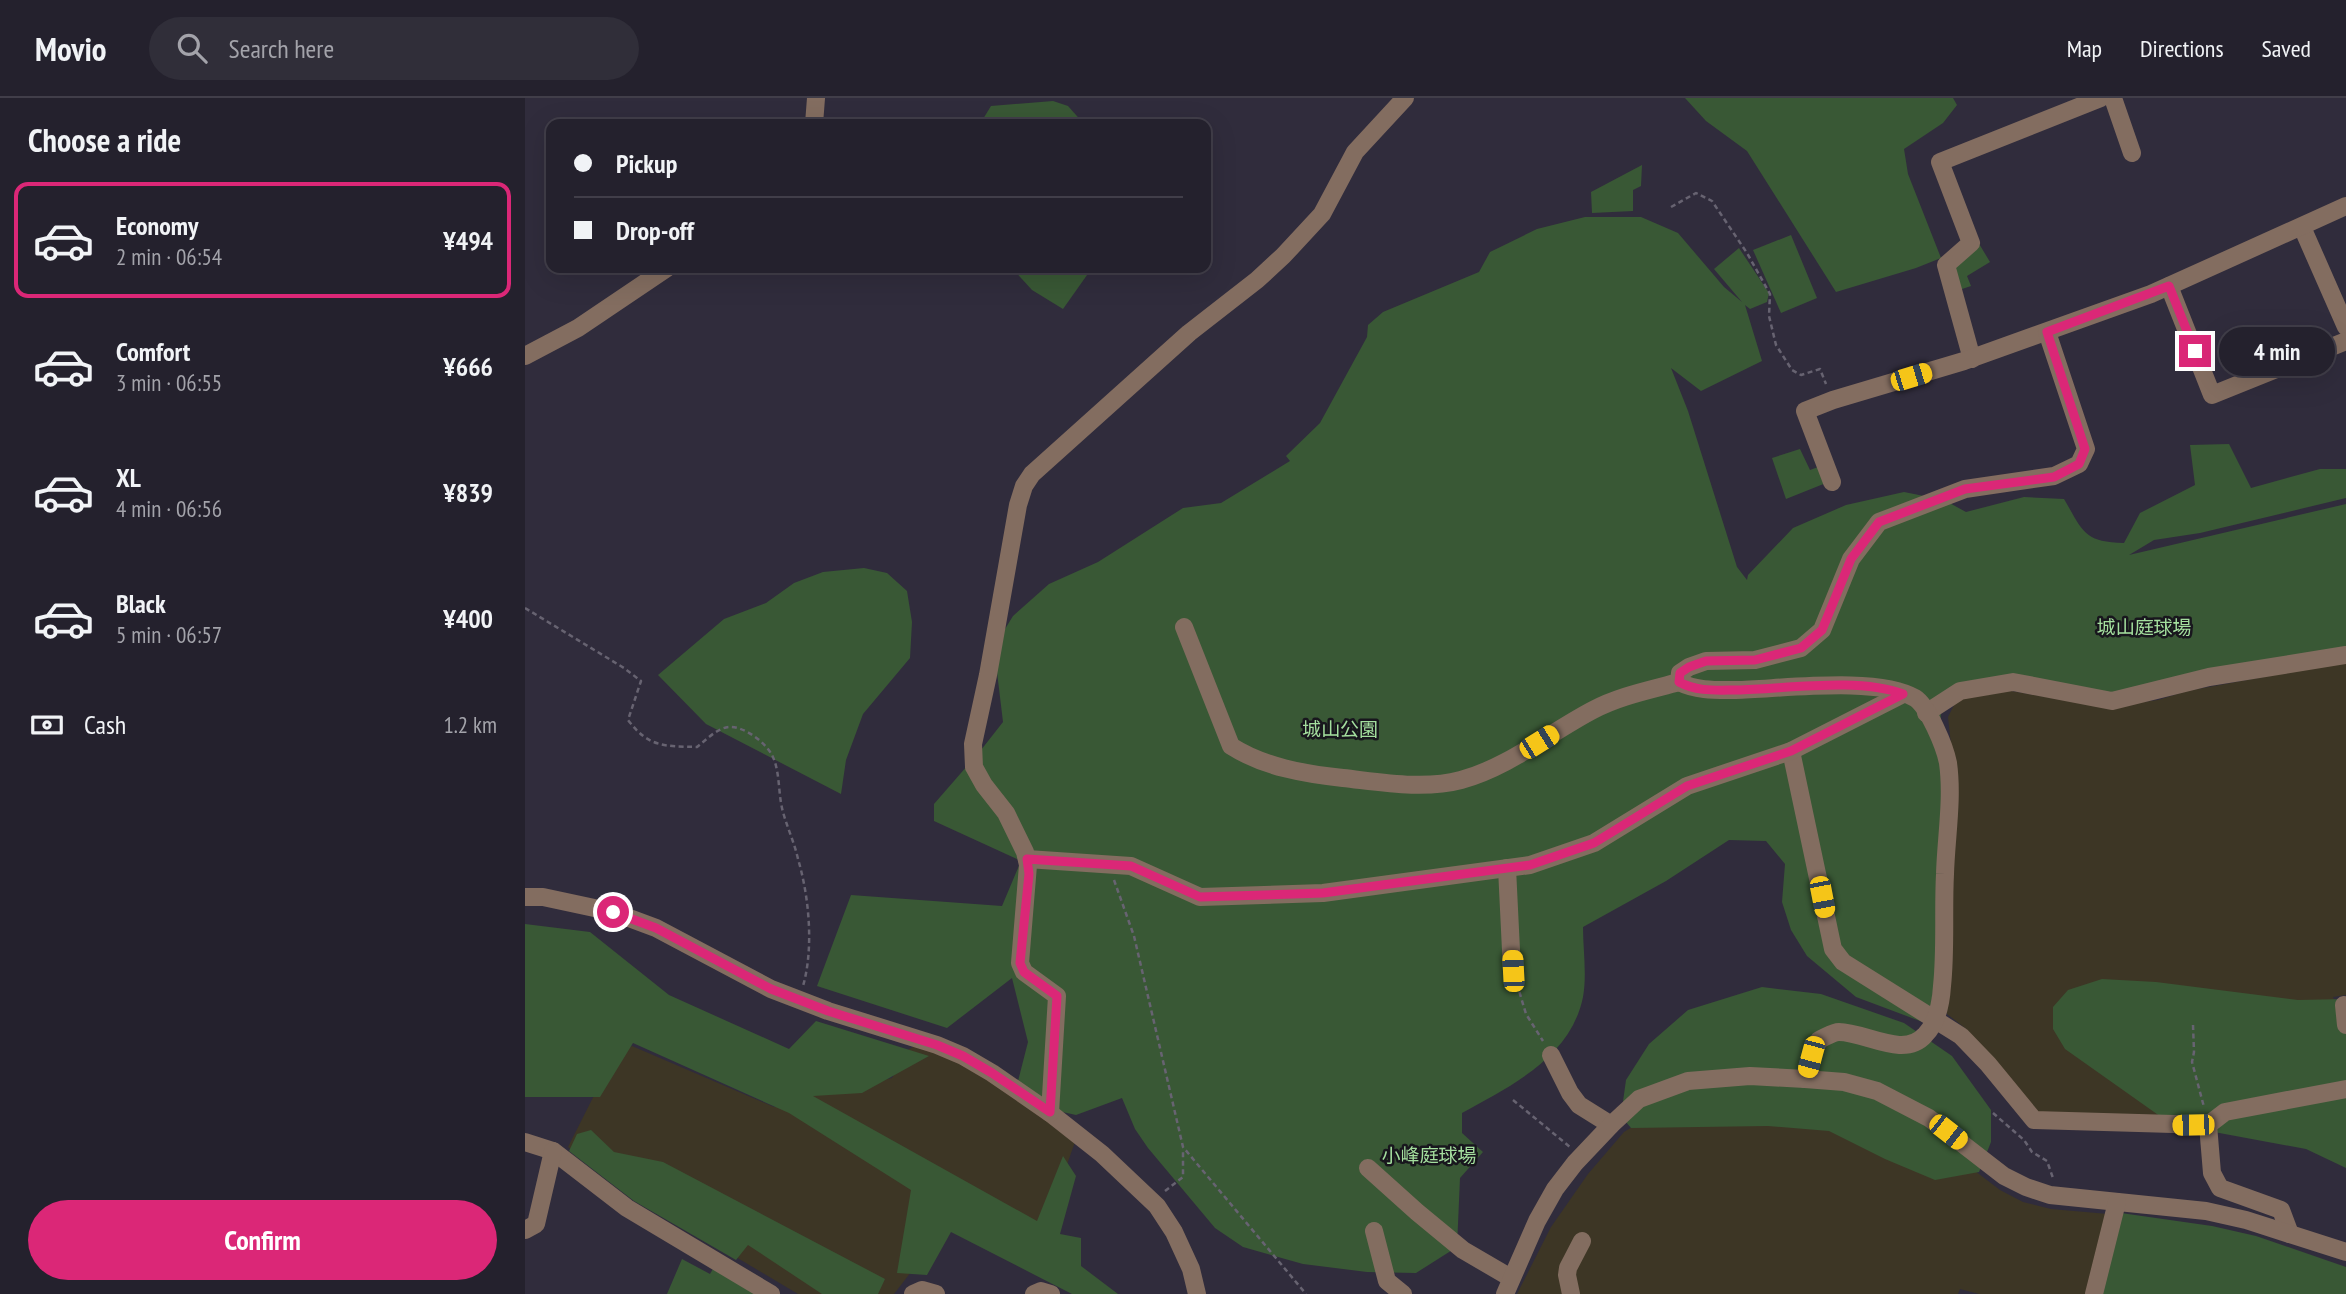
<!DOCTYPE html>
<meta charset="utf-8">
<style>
:root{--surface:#24212d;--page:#302e39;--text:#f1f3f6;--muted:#a3a3aa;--line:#413e49;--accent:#db2777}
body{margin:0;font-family:"PT Sans Narrow","Noto Sans JP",sans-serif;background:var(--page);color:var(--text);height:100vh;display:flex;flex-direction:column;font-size:26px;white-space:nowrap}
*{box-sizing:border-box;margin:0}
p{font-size:23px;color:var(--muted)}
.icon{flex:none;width:38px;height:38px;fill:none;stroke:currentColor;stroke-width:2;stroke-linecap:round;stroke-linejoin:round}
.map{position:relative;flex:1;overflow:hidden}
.details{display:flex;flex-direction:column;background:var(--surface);width:525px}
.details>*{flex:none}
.guide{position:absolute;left:21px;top:21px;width:665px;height:154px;border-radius:14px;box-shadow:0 7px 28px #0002,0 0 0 2px var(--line);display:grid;align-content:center;height:154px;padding:0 28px;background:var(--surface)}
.end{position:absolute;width:32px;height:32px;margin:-16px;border:9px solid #db2777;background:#fff;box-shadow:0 0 0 4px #fff}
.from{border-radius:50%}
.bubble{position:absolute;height:49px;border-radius:24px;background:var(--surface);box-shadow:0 7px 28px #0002,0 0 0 2px var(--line);font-size:23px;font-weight:700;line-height:49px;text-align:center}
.car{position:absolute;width:21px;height:42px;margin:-21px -10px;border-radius:9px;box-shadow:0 0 5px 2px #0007;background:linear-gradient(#f5c518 24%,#345 0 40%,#f5c518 0 76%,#345 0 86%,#f5c518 0)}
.guide b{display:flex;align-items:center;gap:24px;height:66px;font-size:26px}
.guide b+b{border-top:2px solid var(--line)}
.guide i{width:18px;height:18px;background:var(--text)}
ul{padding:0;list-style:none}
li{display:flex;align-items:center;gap:21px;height:116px;margin:0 14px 10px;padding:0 14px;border:4px solid transparent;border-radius:14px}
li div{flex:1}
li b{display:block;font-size:26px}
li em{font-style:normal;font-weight:700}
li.selected{border-color:var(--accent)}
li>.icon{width:63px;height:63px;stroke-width:1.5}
h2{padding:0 28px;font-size:32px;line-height:84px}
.pay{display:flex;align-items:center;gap:18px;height:77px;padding:0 28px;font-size:26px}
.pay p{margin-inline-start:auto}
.cta{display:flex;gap:14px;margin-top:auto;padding:14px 28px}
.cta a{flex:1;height:80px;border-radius:42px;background:var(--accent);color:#fff;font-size:28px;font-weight:700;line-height:80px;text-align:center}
header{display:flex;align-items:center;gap:42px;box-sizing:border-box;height:98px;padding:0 35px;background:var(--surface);border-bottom:2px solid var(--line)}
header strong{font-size:33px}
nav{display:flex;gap:38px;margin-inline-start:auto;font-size:24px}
.search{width:490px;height:63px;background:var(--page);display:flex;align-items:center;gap:18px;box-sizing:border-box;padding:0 24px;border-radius:38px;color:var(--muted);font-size:26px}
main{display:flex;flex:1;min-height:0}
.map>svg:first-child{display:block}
.education{fill:#3d3625}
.green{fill:#395835}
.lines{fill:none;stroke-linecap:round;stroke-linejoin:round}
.path{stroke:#676371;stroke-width:2.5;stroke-dasharray:5 3.5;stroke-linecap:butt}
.minor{stroke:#836d60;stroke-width:18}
.route{stroke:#db2777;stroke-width:9}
.labels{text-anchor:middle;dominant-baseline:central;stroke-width:5;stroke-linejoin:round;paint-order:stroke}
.park-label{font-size:19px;fill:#a4df9e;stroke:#18161d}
</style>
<header>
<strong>Movio</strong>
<div class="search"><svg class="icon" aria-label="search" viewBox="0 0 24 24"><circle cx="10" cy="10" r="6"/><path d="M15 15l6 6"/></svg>Search here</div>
<nav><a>Map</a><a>Directions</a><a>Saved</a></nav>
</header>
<main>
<section class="details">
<h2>Choose a ride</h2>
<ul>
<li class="selected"><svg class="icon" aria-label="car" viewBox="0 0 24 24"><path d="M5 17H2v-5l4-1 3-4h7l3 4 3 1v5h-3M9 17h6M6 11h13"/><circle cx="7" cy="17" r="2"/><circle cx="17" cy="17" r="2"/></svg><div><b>Economy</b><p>2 min · 06:54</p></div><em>¥494</em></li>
<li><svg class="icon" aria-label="car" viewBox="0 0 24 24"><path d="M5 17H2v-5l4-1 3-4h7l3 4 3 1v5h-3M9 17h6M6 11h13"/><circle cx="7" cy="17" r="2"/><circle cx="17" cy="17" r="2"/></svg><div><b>Comfort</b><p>3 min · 06:55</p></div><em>¥666</em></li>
<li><svg class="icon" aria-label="car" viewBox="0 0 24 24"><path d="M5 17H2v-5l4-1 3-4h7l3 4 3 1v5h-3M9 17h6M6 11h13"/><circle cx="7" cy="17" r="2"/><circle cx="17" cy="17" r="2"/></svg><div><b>XL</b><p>4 min · 06:56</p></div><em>¥839</em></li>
<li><svg class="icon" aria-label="car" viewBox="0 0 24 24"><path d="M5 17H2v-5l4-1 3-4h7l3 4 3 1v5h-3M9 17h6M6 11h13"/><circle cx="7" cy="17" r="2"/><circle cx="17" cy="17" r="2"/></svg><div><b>Black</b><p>5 min · 06:57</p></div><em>¥400</em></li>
</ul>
<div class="pay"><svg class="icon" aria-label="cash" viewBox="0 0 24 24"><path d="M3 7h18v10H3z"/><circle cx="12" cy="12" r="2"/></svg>Cash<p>1.2 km</p></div>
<div class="cta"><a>Confirm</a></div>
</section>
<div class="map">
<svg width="1821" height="1196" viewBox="0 0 1821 1196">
<rect width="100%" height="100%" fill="#302c3c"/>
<!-- education -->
<g class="education">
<polygon points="1821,564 1821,897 1808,899 1810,905 1672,1021 1514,1015 1440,930 1422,916 1428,665 1423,619 1430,605 1436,600 1475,591 1578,609 1633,602 1662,593"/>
<polygon points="399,944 459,972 550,1044 539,1075 508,1136 445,1098 369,1196 273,1196 100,1093 43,1049 90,956 107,948 249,1009 265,1009 301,968 340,986 367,980 384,951"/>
<polygon points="1131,1014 1395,1031 1475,1092 1498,1104 1526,1111 1583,1116 1564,1196 1454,1196 1435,1191 1433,1196 992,1196 1026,1129 1063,1076 1099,1034"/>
</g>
<!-- green -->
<g class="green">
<polygon points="1160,0 1428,0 1432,7 1418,25 1379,51 1383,76 1416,160 1391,170 1311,194 1222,53 1181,23"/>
<polygon points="528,3 543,8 559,26 455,26 466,8"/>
<polygon points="1117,67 1116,88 1108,92 1108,113 1067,115 1066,94"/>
<path d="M1060,119H1116L1153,135L1199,189L1217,204L1189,171L1214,150L1244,195L1242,204L1225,211L1220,207L1237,263L1176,293L1146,270L1163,313L1212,469L1222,482L1223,477L1268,430L1321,407L1379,394L1419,402L1441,414L1499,399L1539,401C1558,433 1558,444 1599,445L1615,415L1670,387L1665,347L1704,346L1726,390L1795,371H1821V400L1675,435L1629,442L1604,457L1821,406V553L1587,597L1437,588L1416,615L1413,653L1419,691L1412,867L1403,926L1331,899L1282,858L1266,832L1257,804L1260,766L1241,743L1204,742L1141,783L1058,829C1058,851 1062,877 1058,899C1046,959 986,988 937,1015V1035L958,1054L935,1080L932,1149L891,1175L842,1174L778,1166L718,1149L690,1130L623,1050L610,1031L597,1000L551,1017L515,1009L492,987L503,944L487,880L422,930L292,888L326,797L477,808L496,763L409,723V706L456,652L478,624L469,549L488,518L524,486L573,464L658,410L696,405L765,363L761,358L795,325L842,239L843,227L858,214L954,174L965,154L1012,131Z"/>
<polygon points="1266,137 1292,200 1256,215 1228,152"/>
<polygon points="1453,144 1465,164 1442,178 1446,188 1431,193 1424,168"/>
<polygon points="487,170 567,170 538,211 507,192"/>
<polygon points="1275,351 1285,372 1296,368 1301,385 1261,401 1247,360"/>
<polygon points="339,470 362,475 382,493 387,524 385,560 338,616 321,662 316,696 181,626 133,577 199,521 241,505 269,485 298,474"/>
<polygon points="0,826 65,834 144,897 264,951 291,923 404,958 337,995 288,998 512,1123 538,1058 551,1078 535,1136 556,1140 556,1168 593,1196 547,1196 426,1134 402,1177 372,1175 386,1092 264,1015 108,945 75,999 0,999"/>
<polygon points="1577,881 1631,884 1773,902 1821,901 1821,1070 1781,1051 1646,1026 1540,951 1528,931 1528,909 1543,892"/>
<polygon points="1237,889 1296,896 1379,925 1427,958 1466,1012 1466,1044 1454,1074 1410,1082 1360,1061 1304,1033 1243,1028 1106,1030 1096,1018 1101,982 1124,946 1163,912"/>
<polygon points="66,1032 89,1054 138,1064 360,1181 353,1196 297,1196 223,1147 211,1162 109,1103 44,1053 52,1036"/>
<polygon points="1596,1115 1687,1128 1731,1138 1821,1169 1821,1196 1575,1196"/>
<polygon points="157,1161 185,1176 189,1169 235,1196 142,1196"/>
</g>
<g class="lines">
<!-- path -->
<g class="path">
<polyline points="1146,109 1171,95 1187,103 1222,155 1245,196 1244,218 1251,247 1267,272 1276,277 1295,271 1301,286"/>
<path d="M0,510L99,570L116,583L103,622C124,650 140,648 172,649C181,642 192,630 204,629C219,628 240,644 247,657C255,673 253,692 257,710C261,727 269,743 273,761C284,798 289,850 278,888"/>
<polyline points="589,782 609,838 658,1049 781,1196"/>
<polyline points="992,886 1001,916 1018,943"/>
<polyline points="1668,927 1669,954 1667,964 1679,1009"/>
<polyline points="988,1002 1045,1049"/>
<polyline points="1468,1015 1499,1042 1507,1054 1522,1063 1528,1080"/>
<polyline points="640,1093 658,1079 658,1052"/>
</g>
<!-- minor -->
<g class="minor">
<polyline points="1588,0 1607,55"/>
<polyline points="289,26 291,0"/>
<polyline points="1777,129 1821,229"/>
<polyline points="1644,188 1687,297 1821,243"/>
<polyline points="0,258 53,230 142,170"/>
<polyline points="1447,261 1421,167 1446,145 1415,64 1576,0"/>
<polyline points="1307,384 1280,313 1308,302 1439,263 1626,196 1821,108"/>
<path d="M659,529L706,648C739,669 780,676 818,680C855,684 899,692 936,682C984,669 1024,635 1068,612C1094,598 1125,592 1154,584"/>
<polyline points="1401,615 1435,593 1488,584 1587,603 1684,579 1821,557"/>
<polyline points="1266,653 1308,851 1318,864 1436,938 1463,966 1509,1022 1683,1027 1687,1075 1695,1090 1756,1112 1765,1136"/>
<polyline points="502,761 606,768 675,799 798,795 1005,767 1069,745 1162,688 1266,653 1378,596"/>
<polyline points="982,770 987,873"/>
<polyline points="0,799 18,799 88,814 131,830 246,891 303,913 412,947 438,958 467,975 525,1015 577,1056 632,1108 649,1134 666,1171 672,1196"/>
<polyline points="1819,907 1821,927"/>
<polyline points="1026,957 1045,995 1054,1007 1086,1027"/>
<path d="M1280,981L1286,959L1294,942C1301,939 1308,934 1314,934C1340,934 1379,961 1400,937C1412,925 1416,904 1417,888C1421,851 1418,813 1420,776C1421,740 1428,701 1423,665C1420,649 1403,608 1390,600C1353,578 1256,591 1211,592C1191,592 1172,593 1154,584L1155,575L1164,569L1181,563L1230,562L1276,550L1297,532L1326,461L1354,424L1440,391L1529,378L1554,366L1561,351L1522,234"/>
<polyline points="525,1015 532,898 499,874 495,865 503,767 500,754 481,715 459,687 449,669 448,646 463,577 493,407 499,388 507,376 664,235 732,182 758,158 797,116 830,54 880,0"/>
<polyline points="1683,1027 1700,1014 1821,991"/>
<polyline points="0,1044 28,1053 102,1110 246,1196"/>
<polyline points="843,1070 892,1114 938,1152 986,1180"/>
<polyline points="0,1132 11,1126 28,1053"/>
<polyline points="849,1133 862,1183 878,1196"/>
<polyline points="388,1196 397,1192 411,1196"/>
<polyline points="509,1196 516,1193 526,1196"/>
<polyline points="980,1196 1012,1123 1030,1091 1050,1065 1086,1027 1114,1001 1163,983 1225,978 1280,981 1319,984 1352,993 1404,1020 1479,1078 1501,1089 1525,1097 1681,1113 1721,1122 1821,1154"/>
<polyline points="1046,1196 1042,1177 1043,1170 1057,1143"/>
<polyline points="1569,1196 1592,1104"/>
</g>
</g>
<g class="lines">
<!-- route -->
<path class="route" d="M88,814L131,830L246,891L303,913L412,947L438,958L467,975L525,1014L532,898L499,874L495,865L504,776L502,761L606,768L675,799L798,795L1005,767L1069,745L1162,688L1266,653L1378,596C1333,579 1261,591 1212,592C1192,592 1172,594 1154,584L1155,575L1164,569L1181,563L1230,562L1276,550L1297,532L1326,461L1354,424L1440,391L1529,379L1554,366L1560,351L1522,234L1644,188L1670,253"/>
</g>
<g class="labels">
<!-- park labels -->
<g class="park-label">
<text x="1619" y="529">城山庭球場</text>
<text x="815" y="631">城山公園</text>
<text x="904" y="1057">小峰庭球場</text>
</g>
</g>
</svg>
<i class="end from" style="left:88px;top:814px"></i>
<i class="end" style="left:1670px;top:253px"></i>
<div class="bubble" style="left:1694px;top:229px;width:116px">4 min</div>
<i class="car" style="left:1386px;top:279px;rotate:73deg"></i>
<i class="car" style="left:1014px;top:644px;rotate:58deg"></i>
<i class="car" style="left:1297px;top:799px;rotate:169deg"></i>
<i class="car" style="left:988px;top:873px;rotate:357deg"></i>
<i class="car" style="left:1286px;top:959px;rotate:195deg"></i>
<i class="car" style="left:1668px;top:1027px;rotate:269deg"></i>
<i class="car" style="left:1423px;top:1034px;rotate:128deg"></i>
<div class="guide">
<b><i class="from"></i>Pickup</b>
<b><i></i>Drop-off</b>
</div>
</div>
</main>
